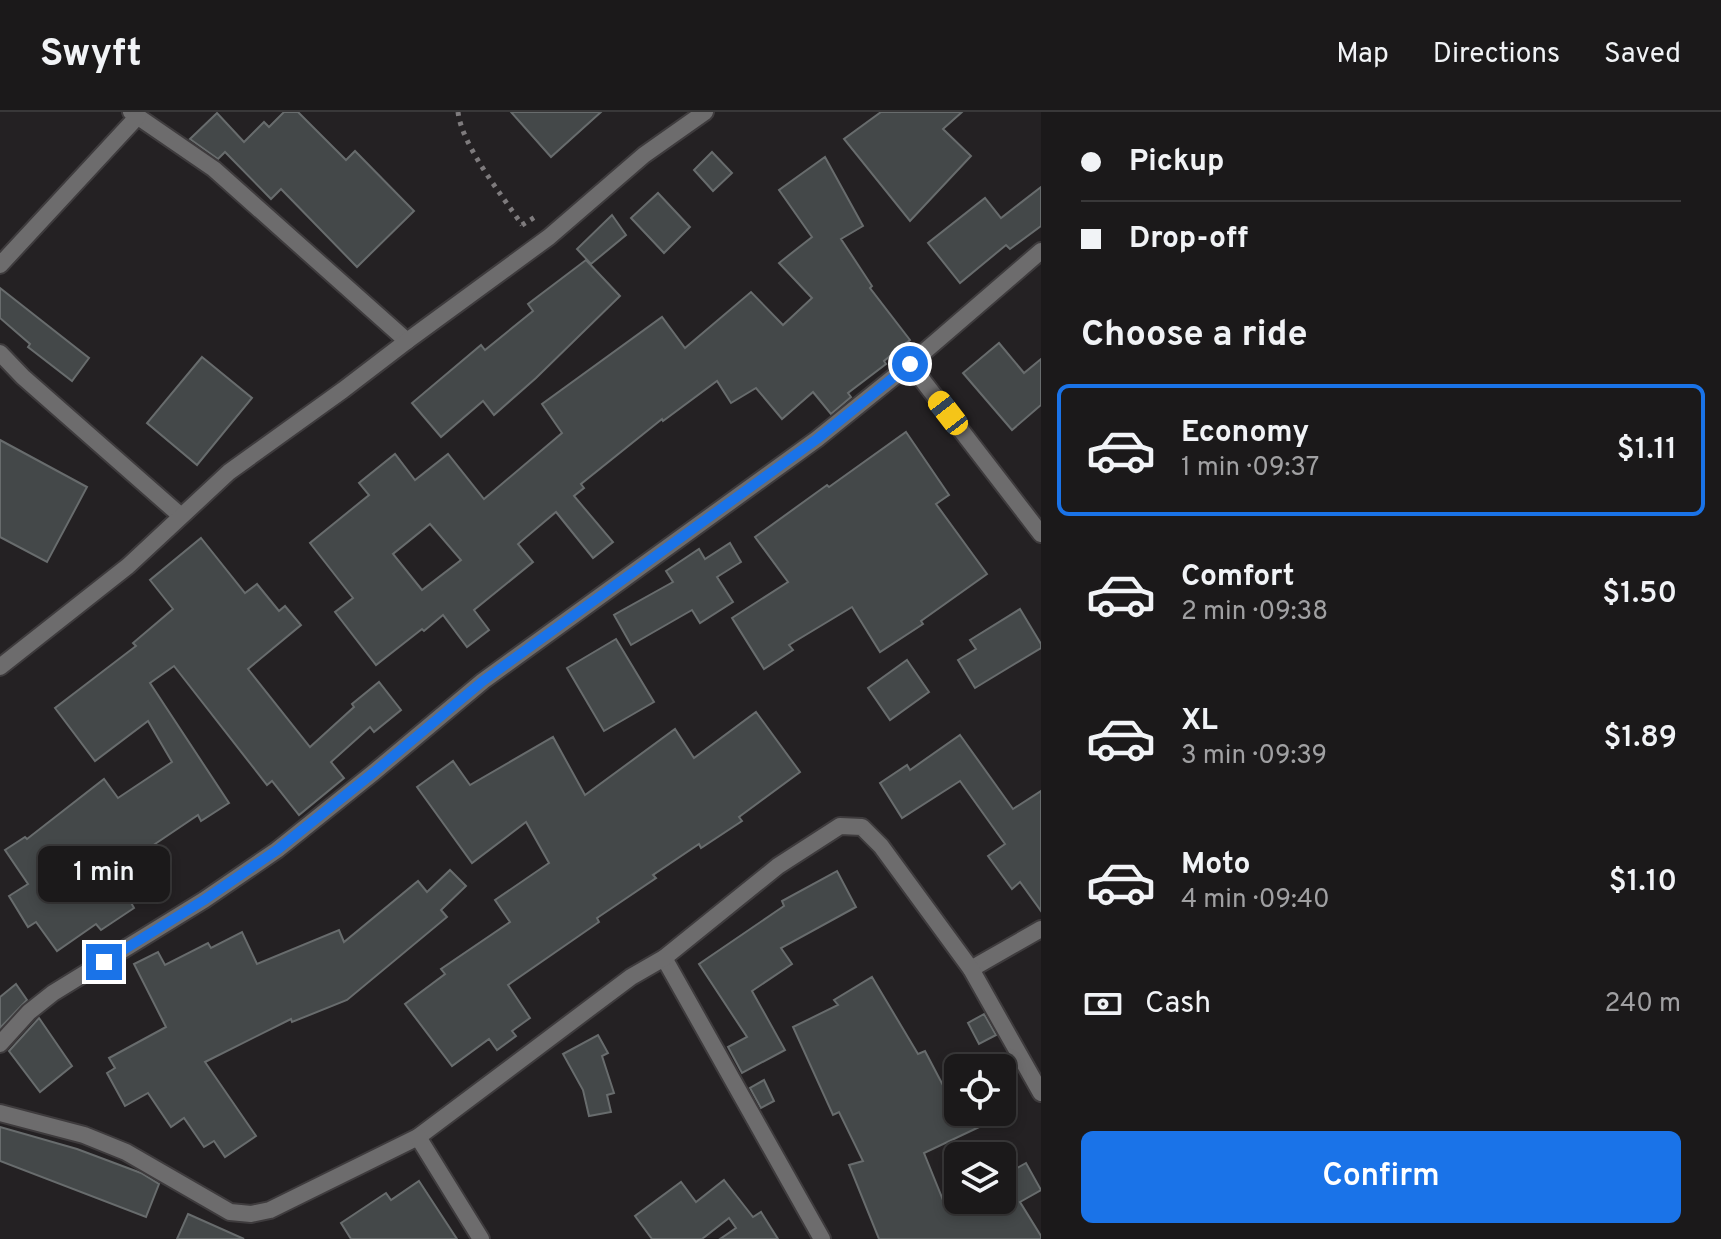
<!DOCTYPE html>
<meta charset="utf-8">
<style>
:root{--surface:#1b191a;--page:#242223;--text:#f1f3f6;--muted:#a0a0a2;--line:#393839;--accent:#1a73e8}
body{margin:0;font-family:Overpass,sans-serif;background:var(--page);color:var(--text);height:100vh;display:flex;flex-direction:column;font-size:30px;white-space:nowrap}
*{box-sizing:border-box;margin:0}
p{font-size:26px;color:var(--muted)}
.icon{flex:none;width:44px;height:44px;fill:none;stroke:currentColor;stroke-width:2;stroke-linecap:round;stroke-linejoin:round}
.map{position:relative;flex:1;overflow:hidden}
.details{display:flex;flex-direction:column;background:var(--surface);width:680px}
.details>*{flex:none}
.banner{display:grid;align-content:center;height:176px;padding:0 40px;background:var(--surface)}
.fabs{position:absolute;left:944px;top:942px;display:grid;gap:16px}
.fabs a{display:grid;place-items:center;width:72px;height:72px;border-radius:12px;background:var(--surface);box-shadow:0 4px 12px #0003,0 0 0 2px var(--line);font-size:40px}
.end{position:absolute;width:36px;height:36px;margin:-18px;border:10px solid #1a73e8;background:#fff;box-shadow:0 0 0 4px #fff}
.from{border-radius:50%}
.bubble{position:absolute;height:56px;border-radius:12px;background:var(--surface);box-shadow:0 4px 12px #0003,0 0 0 2px var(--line);font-size:26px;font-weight:600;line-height:56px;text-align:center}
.car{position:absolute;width:24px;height:48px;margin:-24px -12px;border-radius:10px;box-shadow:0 0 6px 2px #0007;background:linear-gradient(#f5c518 24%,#345 0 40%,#f5c518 0 76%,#345 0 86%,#f5c518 0)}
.banner b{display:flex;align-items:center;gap:28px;height:76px;font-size:30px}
.banner b+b{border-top:2px solid var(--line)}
.banner i{width:20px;height:20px;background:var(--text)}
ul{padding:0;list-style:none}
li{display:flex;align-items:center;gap:24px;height:132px;margin:0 16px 12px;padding:0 24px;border:4px solid transparent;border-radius:12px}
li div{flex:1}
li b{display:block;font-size:30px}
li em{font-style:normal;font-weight:600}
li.on{border-color:var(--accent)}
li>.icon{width:72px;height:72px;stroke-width:1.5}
h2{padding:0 40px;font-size:36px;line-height:96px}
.pay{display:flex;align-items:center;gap:20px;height:88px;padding:0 40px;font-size:30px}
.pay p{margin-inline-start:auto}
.cta{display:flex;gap:16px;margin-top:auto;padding:16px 40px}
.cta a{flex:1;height:92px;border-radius:12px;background:var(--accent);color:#fff;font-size:32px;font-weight:600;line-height:92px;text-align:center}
header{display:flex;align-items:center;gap:48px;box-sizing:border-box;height:112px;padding:0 40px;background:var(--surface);border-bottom:2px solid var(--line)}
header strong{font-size:38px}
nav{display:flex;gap:44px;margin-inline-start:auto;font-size:28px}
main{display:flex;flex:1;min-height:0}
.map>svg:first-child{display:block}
.building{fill:#444849;stroke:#686c6d;stroke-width:2;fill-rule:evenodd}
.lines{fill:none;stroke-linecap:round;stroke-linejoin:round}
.minor-casing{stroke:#3e3b3d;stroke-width:20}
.path{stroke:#7e7b7d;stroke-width:5;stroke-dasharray:4 6;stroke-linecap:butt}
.minor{stroke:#6d6c6d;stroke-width:16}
.route{stroke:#1a73e8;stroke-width:10}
</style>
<header>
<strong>Swyft</strong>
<nav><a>Map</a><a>Directions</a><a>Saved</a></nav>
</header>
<main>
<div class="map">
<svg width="1041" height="1127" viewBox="0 0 1041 1127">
<rect width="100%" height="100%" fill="#242123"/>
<!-- building -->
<g class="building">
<polygon points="284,0 298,0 346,48 355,39 414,99 357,155 281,77 271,87 225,40 218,47 190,27 217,1 244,30 264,10 269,15"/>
<polygon points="511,0 601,0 551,45"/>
<polygon points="881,0 962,0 943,17 971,44 910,109 844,27"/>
<polygon points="712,40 732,61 713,79 694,58"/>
<path d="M825,45L863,114L841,127L872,174L870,176L910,228L884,249L886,252L848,281L851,285L831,302L813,280L782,307L756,276L731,291L717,269L663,309L662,307L581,372L584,376L574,384L613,430L593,446L556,400L518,432L533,450L474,498L489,518L467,535L443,503L424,519L422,517L376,553L335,500L353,486L310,431L369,383L359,371L395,342L415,368L448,342L484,387L562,321L542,292L662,205L685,236L751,180L783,213L812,186L779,151L812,125L779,78ZM430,412L461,448L422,478L393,442Z"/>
<polygon points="1041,75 1041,114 1010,137 1006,133 960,171 928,131 985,86 1001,106"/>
<polygon points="658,81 690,115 664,141 631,106"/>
<polygon points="612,103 626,123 591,152 577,137"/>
<polygon points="586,148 620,184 536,266 494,303 483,289 441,325 412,291 481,233 485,238 533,199 528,192"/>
<polygon points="0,176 89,246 72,269 28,235 30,232 0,206"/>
<polygon points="999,231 1024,261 1041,247 1041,293 1012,318 963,261"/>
<polygon points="202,245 252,286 197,353 147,311"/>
<polygon points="906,320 949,383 936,392 987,462 921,509 923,512 880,540 852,495 789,533 793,538 764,557 732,506 788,470 755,425 827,373 829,375"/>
<polygon points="0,328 87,375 47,450 0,425"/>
<polygon points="201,426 245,481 257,472 279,499 285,494 301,513 248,557 310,635 354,595 352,592 379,570 401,598 374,620 370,615 331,650 344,666 299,703 272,669 267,673 174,554 150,571 229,691 201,709 198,703 152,734 168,767 129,787 134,796 101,818 96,812 57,839 36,810 28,815 9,784 28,772 5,738 25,725 27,727 104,667 118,686 172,650 148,609 95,649 55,596 136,534 133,531 173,497 150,468"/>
<polygon points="730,431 741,450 717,465 733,490 700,511 692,498 631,533 614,503 673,470 666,459 699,437 705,447"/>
<polygon points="1020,497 1041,532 1041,536 975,576 958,548 976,537 970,528"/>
<polygon points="616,527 654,590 604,619 567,556"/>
<polygon points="907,548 929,580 890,608 868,576"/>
<polygon points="756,600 800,660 739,705 742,709 701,736 699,732 653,763 656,766 597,806 599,810 508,873 530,906 512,919 516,924 497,938 489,927 452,954 405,892 445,862 441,857 510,810 495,788 549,751 526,710 472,751 417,675 453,649 470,673 553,625 585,683 675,617 694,646"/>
<polygon points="960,623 1013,697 1041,679 1041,799 1020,770 1012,777 988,744 1005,732 960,669 902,706 880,671 907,653 910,658"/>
<polygon points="450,758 466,774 441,798 447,805 347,888 292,910 291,907 205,950 256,1024 225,1045 214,1029 204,1035 184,1006 171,1015 148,981 125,994 107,961 115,956 109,946 166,915 134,852 158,840 165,853 208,831 211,836 242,820 257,852 339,818 344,830 418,769 427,780"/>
<polygon points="837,759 856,795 781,836 792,852 752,879 785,938 742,961 728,935 747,925 699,852 784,794 782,789"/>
<polygon points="872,865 918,942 925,939 957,1000 1011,1000 924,1041 943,1088 1002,1088 1002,1062 1003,1064 1026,1051 1041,1078 1020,1090 1041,1124 1041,1127 879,1127 849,1053 863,1049 839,1000 833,1003 793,915 838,893 834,888"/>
<polygon points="16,872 27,888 0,916 0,885"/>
<polygon points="984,902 996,923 979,932 968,911"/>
<polygon points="39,906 72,954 40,980 9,939"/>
<polygon points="598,923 608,941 602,944 614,981 607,983 611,1000 589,1004 583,978 563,942"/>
<polygon points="764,968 774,989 761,996 750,976"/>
<polygon points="0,1015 77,1037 141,1061 159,1072 146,1105 0,1049"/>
<polygon points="724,1068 753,1105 761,1100 778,1127 720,1127 736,1116 729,1106 702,1127 652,1127 635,1104 681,1070 696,1090"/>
<polygon points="419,1069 457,1127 351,1127 341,1111 386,1081 391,1088"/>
<polygon points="188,1102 244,1127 177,1127"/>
</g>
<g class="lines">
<defs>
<g id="minor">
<polyline points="131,0 214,57 407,229"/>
<polyline points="0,153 138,4"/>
<polyline points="0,241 23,265 181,404"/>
<polyline points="910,252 1041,422"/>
<polyline points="0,555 128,454 229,360 343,278 407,229 549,125 644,43 705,0"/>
<polyline points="664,846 822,1127"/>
<polyline points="971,857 1041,817"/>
<polyline points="0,932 29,900 53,881 204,788 277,738 373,661 483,569 817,327 910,252 1041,139"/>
<polyline points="0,1001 84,1023 126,1040 230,1100 251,1102 270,1098 418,1025 631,865 664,846 778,754 840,714 862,715 881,734 971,857 1041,981"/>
<polyline points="418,1025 481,1127"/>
</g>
</defs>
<!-- minor casing -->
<use href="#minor" class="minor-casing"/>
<!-- path -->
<g class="path">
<path d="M458,0C462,34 502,83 522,113"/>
<polyline points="522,113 535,105"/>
</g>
<!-- minor -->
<use href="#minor" class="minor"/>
</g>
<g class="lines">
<!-- route -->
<polyline class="route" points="104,850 204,788 277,738 373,661 483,569 817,327 910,252"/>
</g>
</svg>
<div class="fabs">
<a><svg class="icon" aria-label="locate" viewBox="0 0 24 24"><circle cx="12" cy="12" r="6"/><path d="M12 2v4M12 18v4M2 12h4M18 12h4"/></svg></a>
<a><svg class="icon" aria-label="layers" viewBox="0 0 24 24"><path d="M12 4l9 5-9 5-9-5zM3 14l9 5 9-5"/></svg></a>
</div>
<i class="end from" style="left:910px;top:252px"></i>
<i class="end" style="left:104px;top:850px"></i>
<div class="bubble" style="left:38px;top:734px;width:132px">1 min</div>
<i class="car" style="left:948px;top:301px;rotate:322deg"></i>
</div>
<section class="details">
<div class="banner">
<b><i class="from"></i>Pickup</b>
<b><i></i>Drop-off</b>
</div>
<h2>Choose a ride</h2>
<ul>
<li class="on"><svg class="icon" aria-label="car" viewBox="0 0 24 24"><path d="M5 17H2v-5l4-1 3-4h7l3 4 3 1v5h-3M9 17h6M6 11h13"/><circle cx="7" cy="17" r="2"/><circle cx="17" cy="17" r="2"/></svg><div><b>Economy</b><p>1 min · 09:37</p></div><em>$1.11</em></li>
<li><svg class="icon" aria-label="car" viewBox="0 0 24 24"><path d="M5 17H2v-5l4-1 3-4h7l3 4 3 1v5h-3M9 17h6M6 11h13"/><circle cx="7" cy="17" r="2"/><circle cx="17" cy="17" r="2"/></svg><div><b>Comfort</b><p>2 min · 09:38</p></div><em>$1.50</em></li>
<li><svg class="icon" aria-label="car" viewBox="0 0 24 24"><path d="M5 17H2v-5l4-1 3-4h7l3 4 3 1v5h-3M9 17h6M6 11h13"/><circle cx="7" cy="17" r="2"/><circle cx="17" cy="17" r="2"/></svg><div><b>XL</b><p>3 min · 09:39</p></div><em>$1.89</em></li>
<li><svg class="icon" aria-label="car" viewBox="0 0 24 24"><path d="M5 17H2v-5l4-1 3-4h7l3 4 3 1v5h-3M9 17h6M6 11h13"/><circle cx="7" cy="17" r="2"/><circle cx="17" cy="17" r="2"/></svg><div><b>Moto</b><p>4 min · 09:40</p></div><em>$1.10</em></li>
</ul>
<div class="pay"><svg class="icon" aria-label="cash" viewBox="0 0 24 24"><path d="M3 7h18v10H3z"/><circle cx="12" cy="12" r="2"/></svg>Cash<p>240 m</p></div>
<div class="cta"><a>Confirm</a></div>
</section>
</main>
